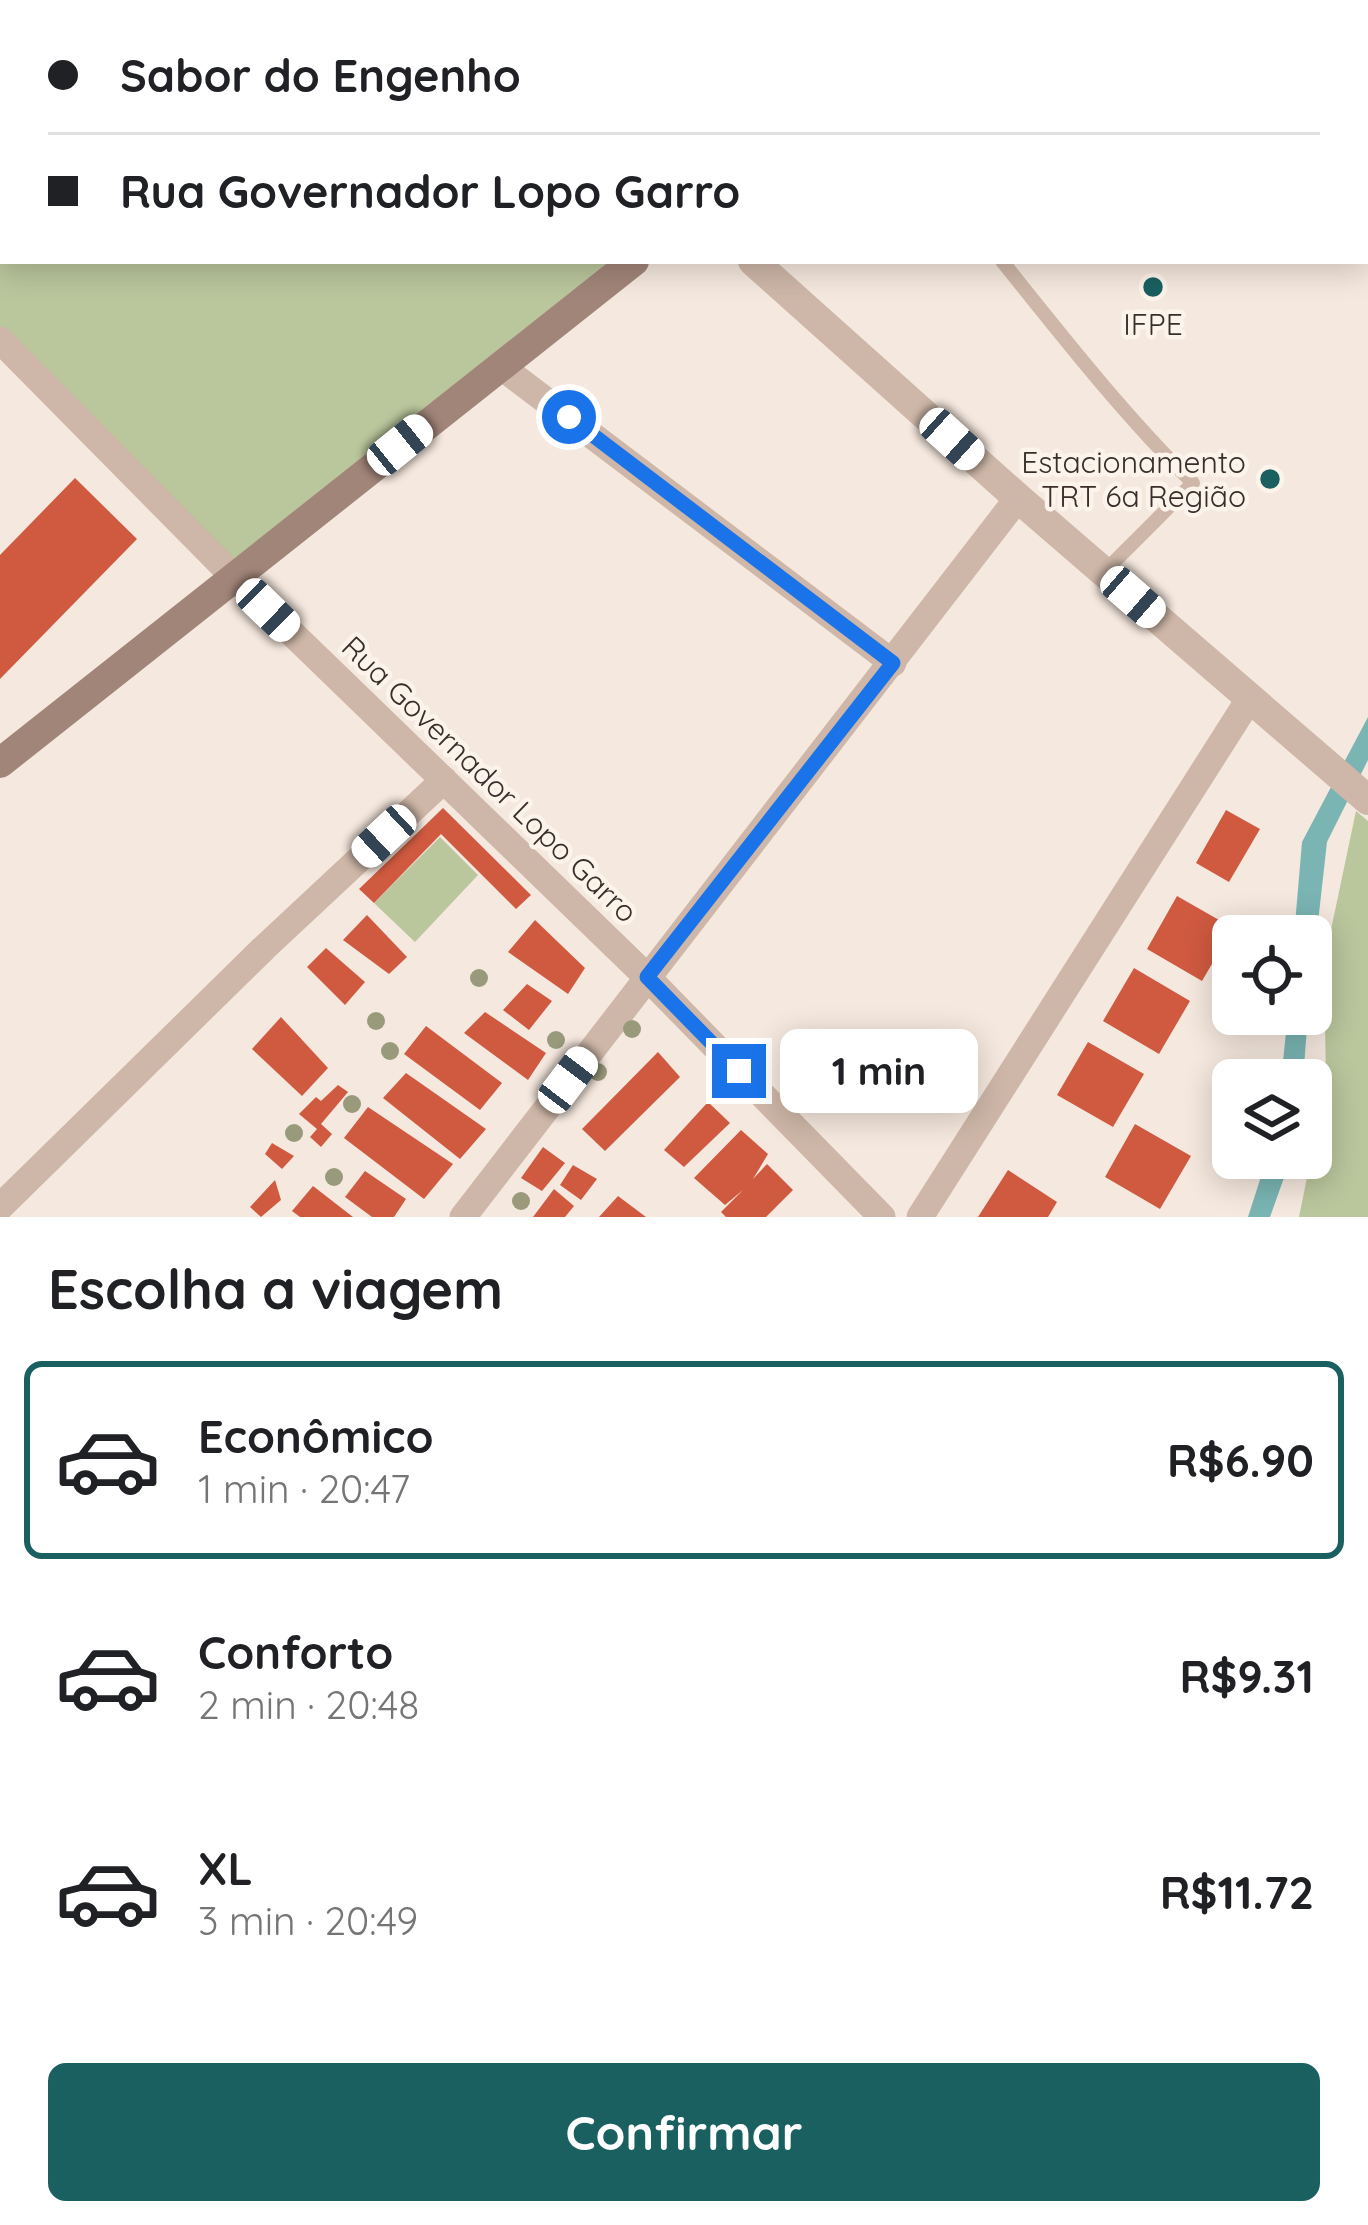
<!DOCTYPE html>
<html lang="pt">
<meta charset="utf-8">
<style>
:root{--surface:#fff;--page:#f6f6f6;--text:#202124;--muted:#757577;--line:#e0e0e0;--accent:#1a6060}
body{margin:0;font-family:Quicksand,sans-serif;background:var(--page);color:var(--text);height:100vh;display:flex;flex-direction:column;font-size:45px;white-space:nowrap}
*{box-sizing:border-box;margin:0}
p{font-size:39px;color:var(--muted)}
.icon{flex:none;width:66px;height:66px;fill:none;stroke:currentColor;stroke-width:2;stroke-linecap:round;stroke-linejoin:round}
.map{position:relative;height:1217px;overflow:hidden}
.sheet{display:flex;flex-direction:column;background:var(--surface);flex:1}
.sheet>*{flex:none}
.banner{position:absolute;left:0px;top:0px;width:1368px;height:264px;box-shadow:0 6px 30px #0003;display:grid;align-content:center;height:264px;padding:0 48px;background:var(--surface)}
.buttons{position:absolute;left:1212px;top:915px;display:grid;gap:24px}
.buttons a{display:grid;place-items:center;width:120px;height:120px;border-radius:18px;background:var(--surface);box-shadow:0 6px 30px #0003;font-size:60px}
.end{position:absolute;width:54px;height:54px;margin:-27px;border:15px solid #1a73e8;background:#fff;box-shadow:0 0 0 6px #fff}
.from{border-radius:50%}
.bubble{position:absolute;height:84px;border-radius:18px;background:var(--surface);box-shadow:0 6px 30px #0003;font-size:39px;font-weight:700;line-height:84px;text-align:center}
.car{position:absolute;width:36px;height:72px;margin:-36px -18px;border-radius:15px;box-shadow:0 0 9px 3px #0007;background:linear-gradient(#fff 24%,#345 0 40%,#fff 0 76%,#345 0 86%,#fff 0)}
.banner b{display:flex;align-items:center;gap:42px;height:114px;font-size:45px}
.banner b+b{border-top:3px solid var(--line)}
.banner i{width:30px;height:30px;background:var(--text)}
ul{padding:0;list-style:none}
li{display:flex;align-items:center;gap:36px;height:198px;margin:0 24px 18px;padding:0 24px;border:6px solid transparent;border-radius:18px}
li div{flex:1}
li b{display:block;font-size:45px}
li em{font-style:normal;font-weight:700}
li.on{border-color:var(--accent)}
li>.icon{width:108px;height:108px;stroke-width:1.5}
h2{padding:0 48px;font-size:54px;line-height:144px}
.action{display:flex;gap:24px;margin-top:auto;padding:24px 48px}
.action a{flex:1;height:138px;border-radius:18px;background:var(--accent);color:#fff;font-size:48px;font-weight:700;line-height:138px;text-align:center}
.map>svg:first-child{display:block}
.green{fill:#bac69c}
.water{fill:#7ab5b3}
.building{fill:#d05a40}
.lines{fill:none;stroke-linecap:round;stroke-linejoin:round}
.service{stroke:#ceb7a8;stroke-width:14}
.minor{stroke:#ceb7a8;stroke-width:27}
.tertiary{stroke:#ceb7a8;stroke-width:30}
.secondary{stroke:#a28579;stroke-width:30}
.tree{fill:#999a7b}
.route{stroke:#1a73e8;stroke-width:15}
.poi-dot{fill:#1a6060;stroke:#fcf3eb;stroke-width:4.5}
.labels{text-anchor:middle;dominant-baseline:central;stroke-width:9;stroke-linejoin:round;paint-order:stroke}
.poi-label{font-size:30px;fill:#3b2d29;stroke:#fcf3eb}
.street-label{font-size:30px;fill:#3b2d29;stroke:#fcf3eb}
</style>
<div class="map">
<svg width="1368" height="1217" viewBox="0 0 1368 1217">
<rect width="100%" height="100%" fill="#f5e8de"/>
<!-- green -->
<g class="green">
<polygon points="0,0 481,3 3,3 3,261 644,261 648,266 248,572 0,333"/>
<polygon points="1356,811 1368,821 1368,1217 1299,1217 1326,1084 1324,963"/>
<polygon points="440,837 478,875 415,942 374,903"/>
</g>
<!-- water -->
<g class="water">
<polygon points="1368,717 1368,760 1327,842 1311,985 1311,936 1294,936 1302,842"/>
<polygon points="1288,1014 1308,1014 1303,1080 1281,1080"/>
<polygon points="1267,1158 1291,1158 1270,1217 1248,1217"/>
</g>
<!-- building -->
<g class="building">
<polygon points="75,478 137,539 0,679 0,555"/>
<polygon points="443,808 531,895 516,909 441,834 374,903 359,889"/>
<polygon points="1226,810 1260,829 1229,882 1196,863"/>
<polygon points="1177,896 1233,928 1202,981 1147,949"/>
<polygon points="367,915 407,957 389,974 343,940"/>
<polygon points="535,920 585,968 568,994 508,952"/>
<polygon points="326,948 365,982 345,1005 307,967"/>
<polygon points="1134,968 1190,1001 1159,1054 1103,1021"/>
<polygon points="527,984 552,1001 529,1030 503,1010"/>
<polygon points="485,1012 546,1053 528,1080 464,1033"/>
<polygon points="281,1017 328,1068 302,1096 252,1049"/>
<polygon points="426,1026 502,1083 480,1110 404,1054"/>
<polygon points="1088,1042 1144,1074 1113,1127 1057,1095"/>
<polygon points="658,1052 680,1077 605,1151 582,1129"/>
<polygon points="406,1073 486,1129 460,1159 383,1098"/>
<polygon points="338,1085 348,1092 321,1124 332,1134 321,1147 310,1137 317,1129 299,1114 316,1097 321,1101"/>
<polygon points="708,1102 730,1123 684,1167 664,1150"/>
<polygon points="368,1107 453,1164 424,1199 344,1138"/>
<polygon points="1135,1124 1191,1156 1160,1209 1105,1177"/>
<polygon points="741,1130 768,1154 753,1179 767,1164 793,1190 766,1217 726,1217 721,1212 743,1190 725,1205 694,1178"/>
<polygon points="272,1143 294,1156 282,1169 265,1154"/>
<polygon points="543,1147 565,1163 542,1191 521,1178"/>
<polygon points="573,1165 597,1179 581,1200 560,1185"/>
<polygon points="1008,1170 1057,1202 1048,1217 978,1217"/>
<polygon points="365,1171 406,1199 394,1217 372,1217 345,1197"/>
<polygon points="275,1180 281,1200 261,1217 250,1207"/>
<polygon points="313,1186 353,1217 300,1217 292,1211"/>
<polygon points="554,1189 574,1206 565,1217 533,1217"/>
<polygon points="618,1196 646,1217 599,1217"/>
</g>
<g class="lines">
<!-- service -->
<g class="service">
<polyline points="533,0 536,3"/>
<polyline points="652,0 655,3"/>
<path d="M1002,261C1063,337 1123,414 1193,483L1104,572"/>
</g>
<!-- minor -->
<g class="minor">
<polyline points="983,3 987,0"/>
<polyline points="0,340 236,579 647,977 882,1217"/>
<polyline points="499,365 893,663"/>
<polyline points="0,1207 264,948 444,780"/>
<polyline points="463,1217 1018,498"/>
<polyline points="920,1217 1250,698"/>
</g>
<!-- tertiary -->
<polyline class="tertiary" points="753,261 1018,498 1368,800"/>
<!-- secondary -->
<polyline class="secondary" points="0,763 634,261"/>
</g>
<!-- trees -->
<g class="tree">
<circle cx="479" cy="978" r="9"/>
<circle cx="376" cy="1021" r="9"/>
<circle cx="632" cy="1029" r="9"/>
<circle cx="556" cy="1040" r="9"/>
<circle cx="390" cy="1051" r="9"/>
<circle cx="598" cy="1072" r="9"/>
<circle cx="352" cy="1104" r="9"/>
<circle cx="294" cy="1133" r="9"/>
<circle cx="334" cy="1177" r="9"/>
<circle cx="521" cy="1201" r="9"/>
</g>
<g class="lines">
<!-- route -->
<polyline class="route" points="569,417 893,663 647,977 739,1071"/>
</g>
<!-- markers -->
<g class="poi-dot">
<circle cx="1153" cy="287" r="12"/>
<circle cx="1270" cy="479" r="12"/>
</g>
<g class="labels">
<!-- poi labels -->
<g class="poi-label">
<text x="1153" y="324">IFPE</text>
<text x="1246" y="462" text-anchor="end">Estacionamento<tspan x="1246" dy="34">TRT 6a Região</tspan></text>
</g>
<!-- street labels -->
<g class="street-label">
<text transform="translate(490 779) rotate(44)">Rua Governador Lopo Garro</text>
</g>
</g>
</svg>
<div class="buttons">
<a><svg class="icon" aria-label="locate" viewBox="0 0 24 24"><circle cx="12" cy="12" r="6"/><path d="M12 2v4M12 18v4M2 12h4M18 12h4"/></svg></a>
<a><svg class="icon" aria-label="layers" viewBox="0 0 24 24"><path d="M12 4l9 5-9 5-9-5zM3 14l9 5 9-5"/></svg></a>
</div>
<i class="end from" style="left:569px;top:417px"></i>
<i class="end" style="left:739px;top:1071px"></i>
<div class="bubble" style="left:780px;top:1029px;width:198px">1 min</div>
<i class="car" style="left:952px;top:439px;rotate:132deg"></i>
<i class="car" style="left:400px;top:445px;rotate:51deg"></i>
<i class="car" style="left:1133px;top:597px;rotate:131deg"></i>
<i class="car" style="left:268px;top:610px;rotate:134deg"></i>
<i class="car" style="left:384px;top:836px;rotate:227deg"></i>
<i class="car" style="left:568px;top:1080px;rotate:37deg"></i>
<div class="banner">
<b><i class="from"></i>Sabor do Engenho</b>
<b><i></i>Rua Governador Lopo Garro</b>
</div>
</div>
<section class="sheet">
<h2>Escolha a viagem</h2>
<ul>
<li class="on"><svg class="icon" aria-label="car" viewBox="0 0 24 24"><path d="M5 17H2v-5l4-1 3-4h7l3 4 3 1v5h-3M9 17h6M6 11h13"/><circle cx="7" cy="17" r="2"/><circle cx="17" cy="17" r="2"/></svg><div><b>Econômico</b><p>1 min · 20:47</p></div><em>R$6.90</em></li>
<li><svg class="icon" aria-label="car" viewBox="0 0 24 24"><path d="M5 17H2v-5l4-1 3-4h7l3 4 3 1v5h-3M9 17h6M6 11h13"/><circle cx="7" cy="17" r="2"/><circle cx="17" cy="17" r="2"/></svg><div><b>Conforto</b><p>2 min · 20:48</p></div><em>R$9.31</em></li>
<li><svg class="icon" aria-label="car" viewBox="0 0 24 24"><path d="M5 17H2v-5l4-1 3-4h7l3 4 3 1v5h-3M9 17h6M6 11h13"/><circle cx="7" cy="17" r="2"/><circle cx="17" cy="17" r="2"/></svg><div><b>XL</b><p>3 min · 20:49</p></div><em>R$11.72</em></li>
</ul>
<div class="action"><a>Confirmar</a></div>
</section>
